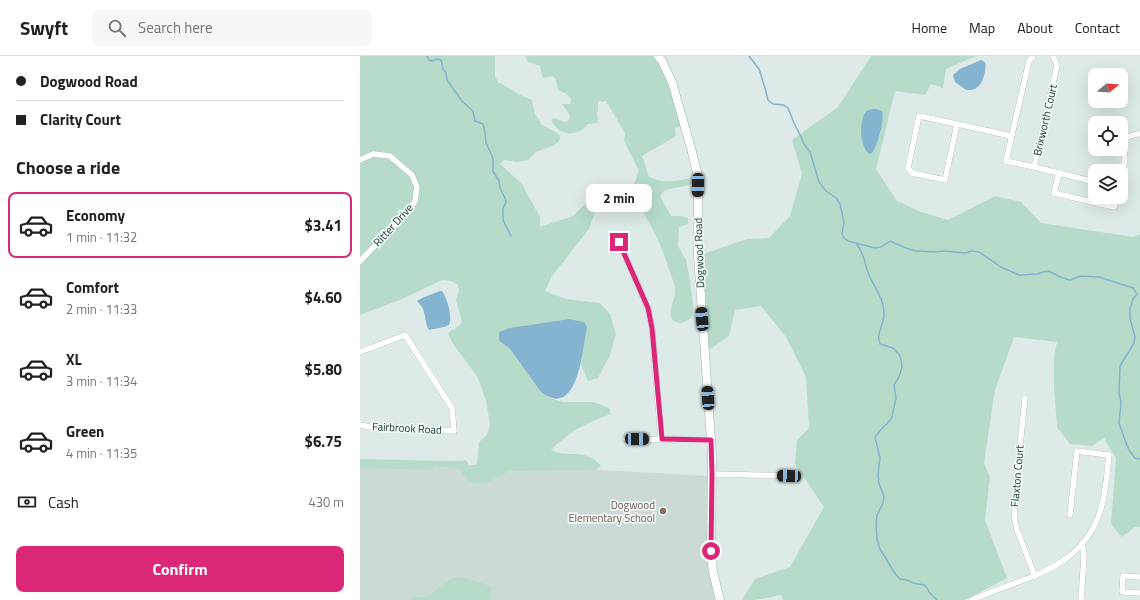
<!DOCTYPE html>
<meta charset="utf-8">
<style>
:root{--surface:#fff;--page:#f6f6f6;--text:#202124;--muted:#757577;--line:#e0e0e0;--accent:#db2777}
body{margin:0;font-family:"Titillium Web",sans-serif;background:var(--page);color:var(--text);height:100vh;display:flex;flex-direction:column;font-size:15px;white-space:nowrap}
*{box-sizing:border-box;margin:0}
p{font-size:13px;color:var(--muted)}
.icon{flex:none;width:22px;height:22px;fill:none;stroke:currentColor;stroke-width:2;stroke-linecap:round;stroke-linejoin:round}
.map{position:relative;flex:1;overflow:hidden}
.panel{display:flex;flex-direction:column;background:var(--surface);width:360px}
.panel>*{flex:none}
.hud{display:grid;align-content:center;height:88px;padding:0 16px;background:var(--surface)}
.needle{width:26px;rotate:73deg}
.fabs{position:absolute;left:728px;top:12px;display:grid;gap:8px}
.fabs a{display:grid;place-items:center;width:40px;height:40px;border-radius:8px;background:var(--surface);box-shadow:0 4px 16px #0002;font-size:20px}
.end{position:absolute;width:18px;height:18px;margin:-9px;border:5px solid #db2777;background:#fff;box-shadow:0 0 0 2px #fff}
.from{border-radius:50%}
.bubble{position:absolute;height:28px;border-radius:8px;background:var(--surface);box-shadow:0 4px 16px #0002;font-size:13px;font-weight:700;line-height:28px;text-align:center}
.car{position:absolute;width:12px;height:24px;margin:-12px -6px;border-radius:5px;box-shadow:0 0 3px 1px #0007;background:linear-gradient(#222 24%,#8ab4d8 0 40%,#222 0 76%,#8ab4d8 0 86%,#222 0)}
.hud b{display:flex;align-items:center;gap:14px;height:38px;font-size:15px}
.hud b+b{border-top:1px solid var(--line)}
.hud i{width:10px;height:10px;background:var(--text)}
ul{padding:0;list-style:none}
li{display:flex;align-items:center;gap:12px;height:66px;margin:0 8px 6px;padding:0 8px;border:2px solid transparent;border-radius:8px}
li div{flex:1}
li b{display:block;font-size:15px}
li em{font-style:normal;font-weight:700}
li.active{border-color:var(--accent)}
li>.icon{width:36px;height:36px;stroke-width:1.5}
h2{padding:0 16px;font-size:18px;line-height:48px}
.pay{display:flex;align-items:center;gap:10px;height:44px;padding:0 16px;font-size:15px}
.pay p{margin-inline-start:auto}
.action{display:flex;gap:8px;margin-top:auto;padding:8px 16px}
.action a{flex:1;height:46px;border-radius:8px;background:var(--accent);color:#fff;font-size:16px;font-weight:700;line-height:46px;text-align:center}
header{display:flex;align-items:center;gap:24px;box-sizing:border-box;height:56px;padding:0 20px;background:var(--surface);border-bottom:1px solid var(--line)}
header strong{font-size:19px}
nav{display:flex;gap:22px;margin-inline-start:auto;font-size:14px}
.search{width:280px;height:36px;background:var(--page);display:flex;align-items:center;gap:10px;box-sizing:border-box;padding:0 14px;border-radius:8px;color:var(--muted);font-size:15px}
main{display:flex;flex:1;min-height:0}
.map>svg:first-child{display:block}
.built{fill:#ccdad6}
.green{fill:#b6dcc9}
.water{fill:#84b4d0}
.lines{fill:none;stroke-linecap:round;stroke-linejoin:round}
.stream{stroke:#84b4d0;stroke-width:1.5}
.street-casing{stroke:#a1b1af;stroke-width:6}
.secondary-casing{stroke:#9db6b2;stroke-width:9}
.street{stroke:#fff;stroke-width:5.5}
.secondary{stroke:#fff;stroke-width:8}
.route{stroke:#db2777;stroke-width:5}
.education-dot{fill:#8d6e63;stroke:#eef7f4;stroke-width:1.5}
.labels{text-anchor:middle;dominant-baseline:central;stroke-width:3.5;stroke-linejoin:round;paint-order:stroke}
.street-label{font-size:11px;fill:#1f3938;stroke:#eef7f4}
.education-label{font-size:11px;fill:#785e54;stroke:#eef7f4;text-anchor:end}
</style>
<header>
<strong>Swyft</strong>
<div class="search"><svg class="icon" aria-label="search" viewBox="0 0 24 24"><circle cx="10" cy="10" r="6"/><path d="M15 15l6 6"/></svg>Search here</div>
<nav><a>Home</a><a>Map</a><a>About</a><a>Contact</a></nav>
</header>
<main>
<section class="panel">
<div class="hud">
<b><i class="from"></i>Dogwood Road</b>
<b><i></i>Clarity Court</b>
</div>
<h2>Choose a ride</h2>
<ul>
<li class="active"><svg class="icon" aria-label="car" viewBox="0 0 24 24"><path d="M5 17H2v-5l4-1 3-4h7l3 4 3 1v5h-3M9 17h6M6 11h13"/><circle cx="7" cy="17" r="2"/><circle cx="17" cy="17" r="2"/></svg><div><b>Economy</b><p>1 min · 11:32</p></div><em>$3.41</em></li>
<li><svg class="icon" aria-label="car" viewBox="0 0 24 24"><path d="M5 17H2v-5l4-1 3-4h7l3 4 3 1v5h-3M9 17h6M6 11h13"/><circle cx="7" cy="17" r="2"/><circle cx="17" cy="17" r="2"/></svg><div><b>Comfort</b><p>2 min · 11:33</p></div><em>$4.60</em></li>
<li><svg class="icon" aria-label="car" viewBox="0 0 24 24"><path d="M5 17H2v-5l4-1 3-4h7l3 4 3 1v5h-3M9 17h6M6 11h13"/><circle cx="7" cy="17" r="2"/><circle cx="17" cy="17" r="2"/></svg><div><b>XL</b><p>3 min · 11:34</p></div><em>$5.80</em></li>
<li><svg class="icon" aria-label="car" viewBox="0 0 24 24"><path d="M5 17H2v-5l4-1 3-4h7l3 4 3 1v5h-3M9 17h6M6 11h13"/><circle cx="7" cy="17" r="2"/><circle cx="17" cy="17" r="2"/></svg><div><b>Green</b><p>4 min · 11:35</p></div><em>$6.75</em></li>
</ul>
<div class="pay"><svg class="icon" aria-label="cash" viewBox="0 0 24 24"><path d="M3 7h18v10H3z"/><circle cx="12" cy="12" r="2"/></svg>Cash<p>430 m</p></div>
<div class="action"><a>Confirm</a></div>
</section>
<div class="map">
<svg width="780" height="544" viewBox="0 0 780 544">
<rect width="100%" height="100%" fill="#deeae7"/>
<!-- built -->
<polygon class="built" points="0,405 261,415 347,420 347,502 349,518 355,544 0,544"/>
<!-- green -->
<g class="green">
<path d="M0,0H135V20L138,26L144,29L160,39L172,44L175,59L177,60L181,68L197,77L200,80V83L198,86L193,90L176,96L168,104L157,106L144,104L140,108L162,128L180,161V171L213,160L230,143L233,135L246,133L273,130L279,115L264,85L265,77L246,45L243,46L240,45L238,46V56L237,57L238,65L237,67L228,68C217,82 199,80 191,64L194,62L205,66L208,65C213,57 205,54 202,48H210L211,43L207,38L198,34L197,28L195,22L192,20L185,22L182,20L180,10L168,6L165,0H295L304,15L322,70L315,72L316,80L282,100L289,121C303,128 316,125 331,122L334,125L329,129L305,134L300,140L311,160H321L328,162V168L319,171L318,190L326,204L329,218L333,249L332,262L321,267L313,265C306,254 317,243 315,232C314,226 311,220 309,214C302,189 291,168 276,145L258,146L235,156L229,173L192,220L185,235L206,243L240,247L250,258L256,278L250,299L238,322L228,325L221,309L227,271L209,263L149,272L143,274L142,287L150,293L187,341L203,346H233L249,352L251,358C226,367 210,375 191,394C209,403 226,391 241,410L235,414L149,415L129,426L114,428L108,425L99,413L77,410L72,414L0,412V403L91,405H102L105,404L107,405L109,410L117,408L119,386L127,379L130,369L126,344L117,320L93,288L88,277L96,272L102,266L96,244L99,235L98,229L91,225L82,224L42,243L0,259Z"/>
<polygon points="511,0 616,0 586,13 583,32 571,28 565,39 535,35 516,113 537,145 561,156 588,164 635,140 661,146 681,167 774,181 780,178 780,471 775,471 762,481 751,468 756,402 744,382 732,390 710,388 697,371 694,331 694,300 697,286 654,281 635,334 624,407 630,421 625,464 647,522 605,544 423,544 421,539 395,544 382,544 395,523 430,511 464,451 435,408 437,384 449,372 446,321 426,281 401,250 375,254 369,280 349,294 343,198 387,183 409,182 430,160 442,118 432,84 478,51"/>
<path d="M95,521C107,521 119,527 131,530L130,544H50C55,538 61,543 68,540C71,539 73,535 76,534C82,528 88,524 95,521Z"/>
</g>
<!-- water -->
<g class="water">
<path d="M621,4L625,6C627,13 623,29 615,33C612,34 609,34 606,34L595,26L593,19L600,13Z"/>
<path d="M517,53L522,55C525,63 517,92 511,98L508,97C500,90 498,62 507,55C510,53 514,53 517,53Z"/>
<path d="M80,235H82C87,242 93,261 89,269L84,271L69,274C65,268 66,260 63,253C62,250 59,248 57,245L62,242Z"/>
<path d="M209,263L224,266L227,271C223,292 218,365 181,336L150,293L142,287L139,284V276L149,272Z"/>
</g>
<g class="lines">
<!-- stream -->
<g class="stream">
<polyline points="67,0 69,4 72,5 78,3 81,4 83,13 86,17 87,24 102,45 113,55 115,65 123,68 125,76 126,87 133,102 133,115 139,125 140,132 145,142 146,146 143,152 143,164 151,180"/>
<polyline points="389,0 399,13 405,32 408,44 413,48 424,49 428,52 434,67 441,81 444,88 450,96 459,126 466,135 476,142 480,148 484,166 482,178 484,182 488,185 515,192 521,191 530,185 546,192 556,195 575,196 583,195 606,197 611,195 619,196 641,211 659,219 678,218 683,216 689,215 700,221 710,224 721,220 739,221 773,232 777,238 773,243 770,253 770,262 775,281 774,287 760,310 759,337 761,346 759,367 765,384 769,394 775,402 780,403"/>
<path d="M496,187C505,198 504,207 509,219C515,233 525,244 524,260C523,270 516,278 520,288L533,292L539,298L541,303L542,311L539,321L534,329L536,342L532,361L527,368L523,371L515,381L520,402L518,419L519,428L524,440L523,447L517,459L516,468L517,483L520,493L536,519L540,523L547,524L553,527L564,529L567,532L569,536L577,544"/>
</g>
<defs>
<g id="street">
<polyline points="673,0 669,5 646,105 674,111 696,14 697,9 693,0"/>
<polyline points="597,68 559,60 548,112 552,117 585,124 597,68 651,80"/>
<polyline points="0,104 13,98 30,100 52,119 57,131 55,145 47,157 0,205"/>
<polyline points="674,111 735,126"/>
<polyline points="699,117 694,137 754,151 757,141"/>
<polyline points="761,121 765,104 763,84 764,82 780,77"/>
<polyline points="259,186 288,252 292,272 301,383"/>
<polyline points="0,296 45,279 92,352 94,375 16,372 0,369"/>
<polyline points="665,342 654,447 655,465 657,474 675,520"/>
<polyline points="265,383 351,384"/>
<polyline points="352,418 429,420"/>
<polyline points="780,521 763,520 762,536 780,537"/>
<path d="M612,544C662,521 720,516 740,456C746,438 747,418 749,399L717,395L710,459"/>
<polyline points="721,544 724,500 722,487"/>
</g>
<polyline id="secondary" points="298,0 302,5 312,26 332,96 338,120 338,199 352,398 351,495 353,516 360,544"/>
</defs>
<!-- street casing -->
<use href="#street" class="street-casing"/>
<!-- secondary casing -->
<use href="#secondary" class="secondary-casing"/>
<!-- street -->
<use href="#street" class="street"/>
<!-- secondary -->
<use href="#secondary" class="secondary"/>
</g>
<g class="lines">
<!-- route -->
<polyline class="route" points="259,186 288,252 292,272 302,383 351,384 352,418 351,495"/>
</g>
<!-- markers -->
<circle class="education-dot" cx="303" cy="455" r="4"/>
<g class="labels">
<!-- street labels -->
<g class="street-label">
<text transform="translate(685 64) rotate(-77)">Brixworth Court</text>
<text transform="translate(33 169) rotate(-48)">Ritter Drive</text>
<text transform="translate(339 197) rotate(-92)">Dogwood Road</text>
<text transform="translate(47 372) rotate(3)">Fairbrook Road</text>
<text transform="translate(657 420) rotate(-85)">Flaxton Court</text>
</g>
<!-- education labels -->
<g class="education-label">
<text x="295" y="449">Dogwood<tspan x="295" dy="13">Elementary School</tspan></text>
</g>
</g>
</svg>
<div class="fabs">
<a><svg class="needle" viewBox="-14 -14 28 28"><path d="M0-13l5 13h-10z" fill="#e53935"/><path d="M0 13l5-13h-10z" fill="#757577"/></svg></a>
<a><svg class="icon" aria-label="locate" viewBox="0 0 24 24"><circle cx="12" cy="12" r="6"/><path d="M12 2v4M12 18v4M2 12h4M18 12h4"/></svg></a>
<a><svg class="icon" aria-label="layers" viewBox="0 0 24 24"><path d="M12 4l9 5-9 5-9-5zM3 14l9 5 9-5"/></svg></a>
</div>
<i class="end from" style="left:351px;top:495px"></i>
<i class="end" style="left:259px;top:186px"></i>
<div class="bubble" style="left:226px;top:128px;width:66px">2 min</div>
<i class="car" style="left:338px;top:129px;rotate:181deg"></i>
<i class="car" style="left:342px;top:263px;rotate:355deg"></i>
<i class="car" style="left:348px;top:342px;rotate:356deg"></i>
<i class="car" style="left:277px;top:383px;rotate:91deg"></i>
<i class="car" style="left:429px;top:420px;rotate:272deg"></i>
</div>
</main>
